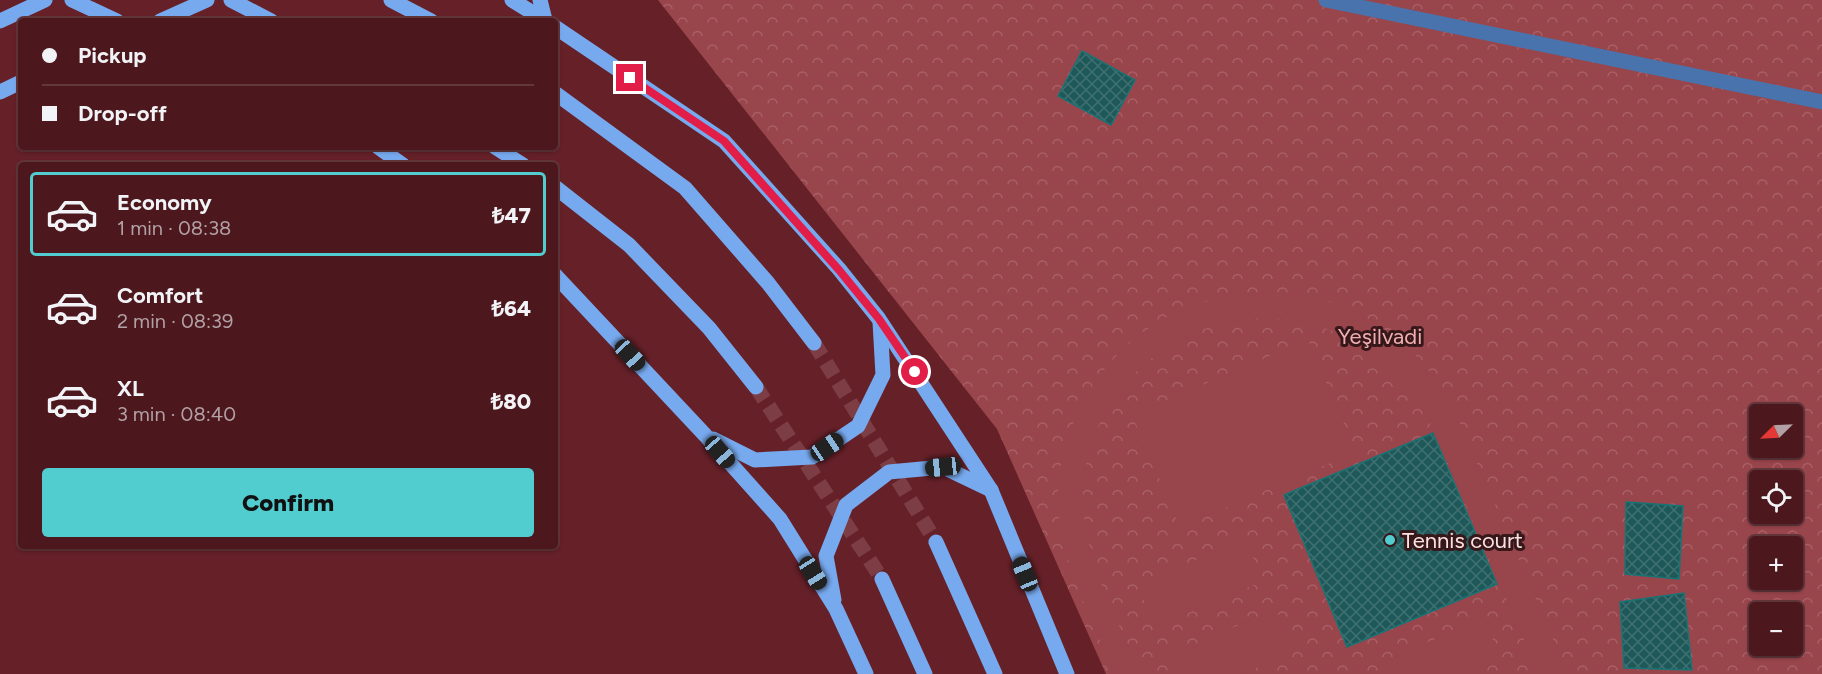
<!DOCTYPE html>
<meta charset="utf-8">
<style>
:root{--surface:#4c181e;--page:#56252b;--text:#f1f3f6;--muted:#b2a0a4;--line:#63373c;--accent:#52cdcf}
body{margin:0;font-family:Figtree,sans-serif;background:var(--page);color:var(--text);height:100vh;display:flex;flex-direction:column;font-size:22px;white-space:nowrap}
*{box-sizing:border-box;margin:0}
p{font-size:20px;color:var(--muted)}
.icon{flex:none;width:33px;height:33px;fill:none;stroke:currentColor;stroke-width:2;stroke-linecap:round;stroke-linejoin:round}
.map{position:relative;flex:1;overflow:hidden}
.sheet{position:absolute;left:18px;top:162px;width:540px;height:387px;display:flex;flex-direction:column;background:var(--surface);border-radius:6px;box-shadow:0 2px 4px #0004,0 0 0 2px var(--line)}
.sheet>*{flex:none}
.hud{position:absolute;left:18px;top:18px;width:540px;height:132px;border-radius:6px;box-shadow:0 2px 4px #0004,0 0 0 2px var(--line);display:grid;align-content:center;height:132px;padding:0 24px;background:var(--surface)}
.needle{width:39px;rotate:246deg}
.buttons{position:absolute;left:1749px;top:404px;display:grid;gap:12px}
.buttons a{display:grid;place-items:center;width:54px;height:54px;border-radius:6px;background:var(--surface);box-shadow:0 2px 4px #0004,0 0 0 2px var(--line);font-size:30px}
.end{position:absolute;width:27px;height:27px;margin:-14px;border:8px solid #e11d48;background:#fff;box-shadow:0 0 0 3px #fff}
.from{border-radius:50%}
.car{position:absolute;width:18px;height:36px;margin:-18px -9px;border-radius:8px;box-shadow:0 0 4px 2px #0007;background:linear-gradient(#222 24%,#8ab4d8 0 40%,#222 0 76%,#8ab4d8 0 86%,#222 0)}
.hud b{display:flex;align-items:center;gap:21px;height:57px;font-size:22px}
.hud b+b{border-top:2px solid var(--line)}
.hud i{width:15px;height:15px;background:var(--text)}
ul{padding:10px 0 0;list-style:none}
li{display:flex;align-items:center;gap:18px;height:84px;margin:0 12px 9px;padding:0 12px;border:3px solid transparent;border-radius:6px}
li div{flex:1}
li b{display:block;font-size:22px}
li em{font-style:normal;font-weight:800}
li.selected{border-color:var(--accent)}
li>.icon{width:54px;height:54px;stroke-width:1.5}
.button{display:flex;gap:12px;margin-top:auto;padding:12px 24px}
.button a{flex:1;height:69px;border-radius:6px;background:var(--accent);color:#111;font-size:24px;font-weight:800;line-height:69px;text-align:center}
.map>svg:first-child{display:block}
.forest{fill:url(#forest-crowns);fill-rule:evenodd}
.garden{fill:#99454c}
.building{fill:url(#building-cross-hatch);stroke:#197375;stroke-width:1.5}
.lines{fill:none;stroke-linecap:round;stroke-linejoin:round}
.primary-tunnel{stroke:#7c3d44;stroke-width:15;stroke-dasharray:15 8;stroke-linecap:butt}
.lane{stroke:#4973ac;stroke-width:15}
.primary{stroke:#77a9ee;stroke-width:15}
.route{stroke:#e11d48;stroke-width:8}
.poi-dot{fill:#52cdcf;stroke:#36171a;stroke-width:2}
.labels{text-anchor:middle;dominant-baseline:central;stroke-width:6;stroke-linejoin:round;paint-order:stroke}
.park-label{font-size:22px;fill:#f1afb1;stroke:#36171a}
.poi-label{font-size:22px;fill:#fce1e1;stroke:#36171a;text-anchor:start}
</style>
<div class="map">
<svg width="1822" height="674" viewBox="0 0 1822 674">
<defs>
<pattern id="forest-crowns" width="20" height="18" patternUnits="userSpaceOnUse" patternTransform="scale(1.5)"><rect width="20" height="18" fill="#99454c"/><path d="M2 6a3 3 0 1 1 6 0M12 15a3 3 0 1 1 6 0" fill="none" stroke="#a86066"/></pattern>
<pattern id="building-cross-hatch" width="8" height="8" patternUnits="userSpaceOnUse" patternTransform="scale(1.5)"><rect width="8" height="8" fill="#1e5859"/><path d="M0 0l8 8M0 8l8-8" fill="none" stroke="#407071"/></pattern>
</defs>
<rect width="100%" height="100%" fill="#652028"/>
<!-- forest -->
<path class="forest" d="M658,0H1822V674H1106L997,429ZM1760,414H1792V447H1760ZM1760,480H1792V513H1760ZM1760,546H1792V579H1760ZM1760,612H1792V645H1760Z"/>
<!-- garden -->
<g class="garden">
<path d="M1260,292C1271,292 1282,292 1293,293C1354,302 1409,337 1443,390C1449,399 1453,409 1458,419L1568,674H1539L1433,429C1424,412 1416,394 1402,379C1328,299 1208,298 1132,376C1103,406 1085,448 1083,490C1080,554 1116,616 1141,674H1115C1095,626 1068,577 1060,525C1048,442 1097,350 1173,314C1201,301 1229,295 1260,292Z"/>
<polygon points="1308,340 1356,452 1180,527 1132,415"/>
<polygon points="1245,539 1263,581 1156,627 1138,585"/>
<polygon points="1276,609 1294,652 1241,674 1177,674 1169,655"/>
<polygon points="1484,618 1502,661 1471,674 1382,674 1377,664"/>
</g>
<!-- building -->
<g class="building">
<polygon points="1082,51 1135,80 1111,125 1058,96"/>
<polygon points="1433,433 1497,584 1347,647 1284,495"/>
<polygon points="1626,502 1683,506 1679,579 1625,574"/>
<polygon points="1684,593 1692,670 1624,668 1620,602"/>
</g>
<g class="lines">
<!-- primary-tunnel -->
<g class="primary-tunnel">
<polyline points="814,343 936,542"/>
<polyline points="756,387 882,579"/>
</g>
<!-- lane -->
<polyline class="lane" points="1326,0 1822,102"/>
<!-- primary -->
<g class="primary">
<polyline points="72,0 117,21"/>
<polyline points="231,0 271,21"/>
<polyline points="391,0 431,21"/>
<polyline points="512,0 546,21"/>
<polyline points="540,0 545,20"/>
<polyline points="0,21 45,0"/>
<polyline points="160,21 207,0"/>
<polyline points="555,27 724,141 839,269 879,319 991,490 1067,674"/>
<polyline points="0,92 21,82"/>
<polyline points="555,93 685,188 768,283 814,343"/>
<polyline points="378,147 403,165"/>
<polyline points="495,147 523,165"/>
<polyline points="555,187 629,245 709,328 756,387"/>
<polyline points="555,275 705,435 780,519 836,609 866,674"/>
<polyline points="713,439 755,460 812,457 858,426 883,375 880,322"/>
<polyline points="936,542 995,674"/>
<polyline points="882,579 925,674"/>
<polyline points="834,600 826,556 846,505 889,472 943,467 991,490"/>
</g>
</g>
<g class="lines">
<!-- route -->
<polyline class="route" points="630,78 724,141 839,270 879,319 915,372"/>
</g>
<!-- markers -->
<circle class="poi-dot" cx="1390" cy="540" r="6"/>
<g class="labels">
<!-- park labels -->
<g class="park-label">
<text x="1380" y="336">Yeşilvadi</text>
</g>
<!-- poi labels -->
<g class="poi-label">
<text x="1402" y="540">Tennis court</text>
</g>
</g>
</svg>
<div class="buttons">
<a><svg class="needle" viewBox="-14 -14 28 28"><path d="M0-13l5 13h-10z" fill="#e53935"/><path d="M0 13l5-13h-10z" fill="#b2a0a4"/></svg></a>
<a><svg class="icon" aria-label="locate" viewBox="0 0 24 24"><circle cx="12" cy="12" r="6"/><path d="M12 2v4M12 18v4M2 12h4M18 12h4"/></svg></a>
<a>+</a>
<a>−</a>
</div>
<i class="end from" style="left:915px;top:372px"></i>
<i class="end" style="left:630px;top:78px"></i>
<i class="car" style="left:630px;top:355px;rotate:137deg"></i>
<i class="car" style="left:827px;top:447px;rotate:56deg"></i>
<i class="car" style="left:720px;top:452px;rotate:139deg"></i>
<i class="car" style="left:943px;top:467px;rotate:264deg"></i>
<i class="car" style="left:813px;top:573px;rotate:148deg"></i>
<i class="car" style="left:1025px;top:574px;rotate:338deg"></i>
<div class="hud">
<b><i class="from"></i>Pickup</b>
<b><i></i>Drop-off</b>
</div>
<section class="sheet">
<ul>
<li class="selected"><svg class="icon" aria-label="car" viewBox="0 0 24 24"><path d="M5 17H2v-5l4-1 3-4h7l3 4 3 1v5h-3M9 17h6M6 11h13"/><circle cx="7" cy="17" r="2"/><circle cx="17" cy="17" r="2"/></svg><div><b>Economy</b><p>1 min · 08:38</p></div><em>₺47</em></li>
<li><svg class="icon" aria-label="car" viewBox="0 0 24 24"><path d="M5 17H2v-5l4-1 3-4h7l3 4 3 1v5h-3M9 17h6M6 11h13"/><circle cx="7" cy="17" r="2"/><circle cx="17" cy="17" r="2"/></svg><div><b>Comfort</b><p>2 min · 08:39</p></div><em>₺64</em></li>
<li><svg class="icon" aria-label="car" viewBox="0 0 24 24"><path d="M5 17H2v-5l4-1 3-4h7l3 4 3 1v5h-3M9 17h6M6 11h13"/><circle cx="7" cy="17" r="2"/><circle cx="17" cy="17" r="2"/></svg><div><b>XL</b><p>3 min · 08:40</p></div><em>₺80</em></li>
</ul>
<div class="button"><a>Confirm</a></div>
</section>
</div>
